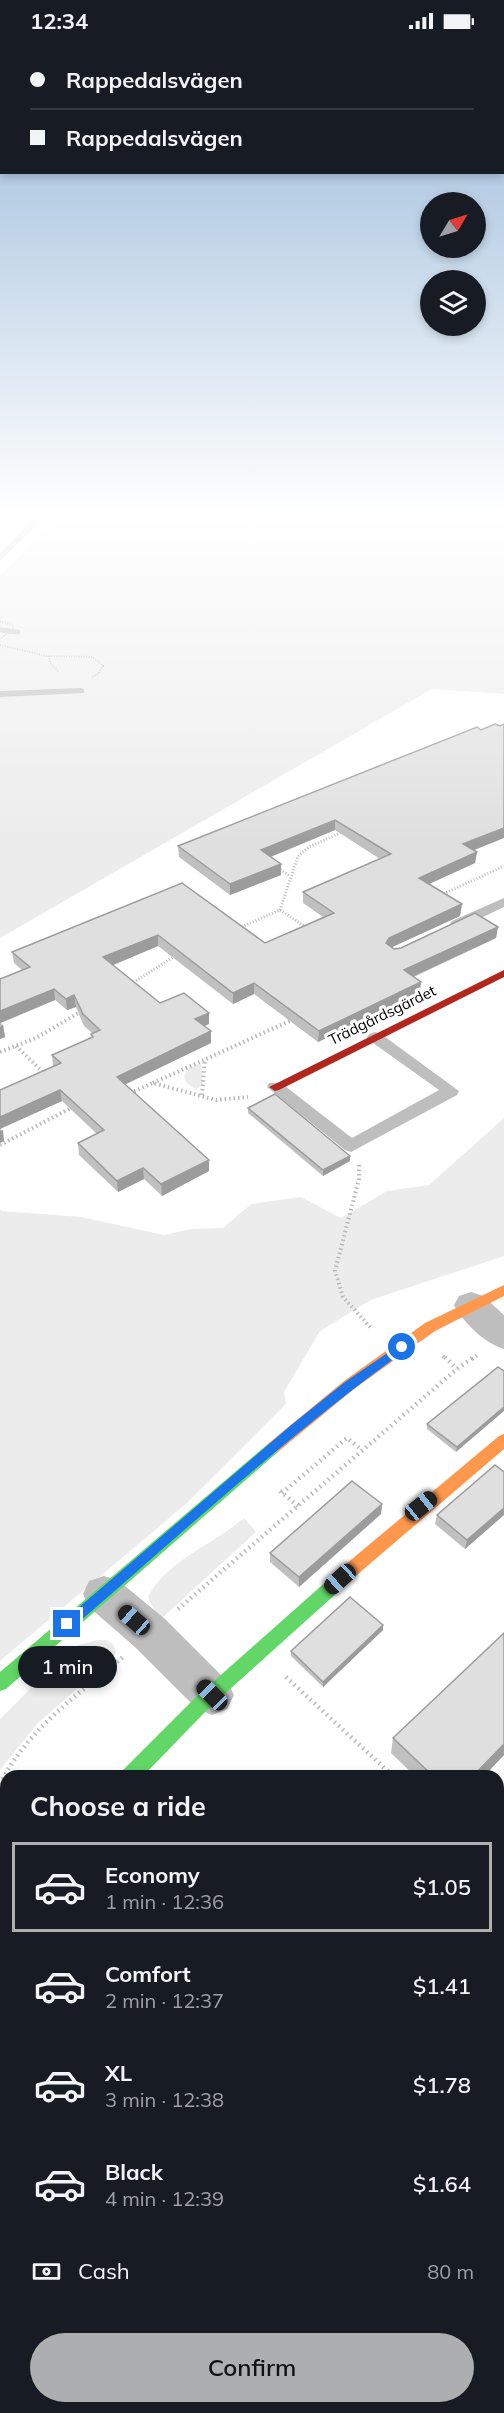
<!DOCTYPE html>
<meta charset="utf-8">
<style>
:root{--surface:#171b24;--page:#242831;--text:#f1f3f6;--muted:#9ea1a6;--line:#363941;--accent:#adaeaf}
body{margin:0;font-family:Mulish,sans-serif;background:var(--page);color:var(--text);height:100vh;display:flex;flex-direction:column;font-size:22px;white-space:nowrap}
*{box-sizing:border-box;margin:0}
p{font-size:20px;color:var(--muted)}
.icon{flex:none;width:33px;height:33px;fill:none;stroke:currentColor;stroke-width:2;stroke-linecap:round;stroke-linejoin:round}
.map{position:relative;flex:1;overflow:hidden}
.sheet{position:absolute;left:0px;top:1728px;width:504px;height:644px;display:flex;flex-direction:column;background:var(--surface);border-radius:18px 18px 0 0;box-shadow:0 3px 9px #0003}
.sheet>*{flex:none}
.top-card{position:absolute;left:0px;top:0px;width:504px;height:132px;box-shadow:0 3px 9px #0003;display:grid;align-content:center;height:132px;padding:0 30px;background:var(--surface)}
.needle{width:39px;rotate:52deg}
.buttons{position:absolute;left:420px;top:150px;display:grid;gap:12px}
.buttons a{display:grid;place-items:center;width:66px;height:66px;border-radius:50%;background:var(--surface);box-shadow:0 3px 9px #0003;font-size:30px}
.end{position:absolute;width:27px;height:27px;margin:-14px;border:8px solid #1a73e8;background:#fff;box-shadow:0 0 0 3px #fff}
.from{border-radius:50%}
.bubble{position:absolute;height:42px;border-radius:21px;background:var(--surface);box-shadow:0 3px 9px #0003;font-size:20px;font-weight:600;line-height:42px;text-align:center}
.car{position:absolute;width:18px;height:36px;margin:-18px -9px;border-radius:8px;box-shadow:0 0 4px 2px #0007;background:linear-gradient(#222 24%,#8ab4d8 0 40%,#222 0 76%,#8ab4d8 0 86%,#222 0)}
.top-card b{display:flex;align-items:center;gap:21px;height:57px;font-size:22px}
.top-card b+b{border-top:2px solid var(--line)}
.top-card i{width:15px;height:15px;background:var(--text)}
ul{padding:0;list-style:none}
li{display:flex;align-items:center;gap:18px;height:90px;margin:0 12px 9px;padding:0 18px;border:3px solid transparent;border-radius:0px}
li div{flex:1}
li b{display:block;font-size:22px}
li em{font-style:normal;font-weight:600}
li.current{border-color:var(--accent)}
li>.icon{width:54px;height:54px;stroke-width:1.5}
h2{padding:0 30px;font-size:27px;line-height:72px}
.pay{display:flex;align-items:center;gap:15px;height:66px;padding:0 30px;font-size:22px}
.pay p{margin-inline-start:auto}
.action{display:flex;gap:12px;margin-top:auto;padding:12px 30px}
.action a{flex:1;height:69px;border-radius:36px;background:var(--accent);color:#111;font-size:24px;font-weight:600;line-height:69px;text-align:center}
.status{display:flex;justify-content:space-between;align-items:center;height:42px;padding:0 30px;background:var(--surface);direction:ltr}
.status svg{height:16px;fill:currentColor}
.map>svg:first-child{display:block}
.green{fill:#ececec}
.lines{fill:none;stroke-linecap:round;stroke-linejoin:round}
.stream{stroke:#bfbfbf;stroke-width:5}
.path-far4{stroke:#b9b9b9;stroke-width:2;stroke-dasharray:1 1.5;stroke-linecap:butt}
.path-far3{stroke:#b9b9b9;stroke-width:3;stroke-dasharray:1 2;stroke-linecap:butt}
.path-far2{stroke:#b9b9b9;stroke-width:4;stroke-dasharray:1.5 3;stroke-linecap:butt}
.path-far1{stroke:#b9b9b9;stroke-width:4.5;stroke-dasharray:1.5 4;stroke-linecap:butt}
.path{stroke:#b9b9b9;stroke-width:6;stroke-dasharray:2 4.5;stroke-linecap:butt}
.lane{fill:#bebebe;fill-rule:evenodd}
.street{fill:#bebebe;fill-rule:evenodd}
.fast{fill:#63d668;fill-rule:evenodd}
.slow{fill:#ff974d;fill-rule:evenodd}
.jam{fill:#b3261e;fill-rule:evenodd}
.wall{fill:#c0c0c0}
.shaded-wall{fill:#9c9c9c}
.building{fill:#dfdfdf;stroke:#9c9c9c;stroke-width:1.5}
.route{fill:#1a73e8}
.labels{text-anchor:middle;dominant-baseline:central;stroke-width:6;stroke-linejoin:round;paint-order:stroke}
.street-label{font-size:15px;fill:#000;stroke:#fff}
</style>
<div class="status"><b>12:34</b><svg viewBox="0 0 49 12"><path d="M0 12V9h3v3zM5 12V6h3v6zM10 12V3h3v9zM15 12V0h3v12zM26 1h20v11H26zM47 4h2v5h-2z"/></svg></div>
<div class="map">
<svg width="504" height="2371" viewBox="0 0 504 2371">
<rect width="100%" height="100%" fill="#fff"/>
<!-- green -->
<g class="green">
<polygon points="67,469 504,469 504,652 432,647 0,896 0,533"/>
<polygon points="201,1021 203,1042 196,1048 186,1040 184,1034 189,1026"/>
<polygon points="504,1076 504,1214 371,1258 320,1289 284,1350 286,1362 187,1461 0,1619 0,1167 1,1169 81,1175 164,1193 191,1187 223,1186 251,1162 301,1155 341,1176 387,1149 429,1143"/>
<path d="M244,1476L256,1490L163,1575C155,1571 152,1564 148,1555C167,1518 213,1503 244,1476Z"/>
<polygon points="97,1598 107,1598 113,1602 116,1610 113,1615 37,1682 0,1728 0,1677 66,1611 76,1604"/>
<polygon points="0,1907 6,1922 6,2024 0,2021"/>
<polygon points="165,2366 233,2366 235,2371 168,2371"/>
</g>
<g class="lines">
<!-- stream -->
<polyline class="stream" points="0,588 18,590"/>
<!-- path-far4 -->
<g class="path-far4">
<polyline points="0,579 12,583 13,587 0,597"/>
<polyline points="0,603 46,614 93,615 103,624 98,632 92,635"/>
<polyline points="49,614 50,621 58,629"/>
</g>
<!-- path-far3 -->
<g class="path-far3">
<polyline points="278,826 290,834"/>
<polyline points="441,853 504,824"/>
<polyline points="280,868 298,814 309,805 342,790"/>
<polyline points="239,886 280,868 307,886"/>
<polyline points="131,942 175,914"/>
</g>
<!-- path-far2 -->
<g class="path-far2">
<polyline points="16,1004 46,1033"/>
<polyline points="0,1010 36,996 82,969"/>
<polyline points="153,1041 294,977"/>
<polyline points="130,1051 153,1041 216,1058 248,1055"/>
<polyline points="202,1053 205,1017"/>
<polyline points="0,1103 73,1065"/>
<polyline points="359,1123 359,1137 335,1229 343,1255 372,1287"/>
<polyline points="443,1314 446,1317"/>
<polyline points="472,1317 479,1312"/>
</g>
<!-- path-far1 -->
<g class="path-far1">
<polyline points="445,1315 457,1327"/>
<polyline points="280,1449 298,1464"/>
<polyline points="282,1451 347,1396 362,1408"/>
<polyline points="178,1567 457,1327 474,1315"/>
<polyline points="286,1635 393,1734"/>
<path d="M0,1742C27,1688 77,1653 123,1615"/>
<polyline points="500,1777 504,1773"/>
</g>
<!-- path -->
<g class="path">
<polyline points="498,1780 502,1776"/>
<polyline points="498,1852 504,1861"/>
<polyline points="0,1871 6,1885"/>
<polyline points="498,2023 504,2019"/>
<polyline points="2,2078 6,2074"/>
<polyline points="248,2366 250,2371"/>
</g>
<!-- lane -->
<g class="lane">
<polygon points="42,469 52,469 0,519 0,511"/>
<polygon points="80,646 84,647 84,651 0,655 0,649"/>
<polygon points="504,856 504,865 462,885 457,886 450,882 452,879"/>
<polygon points="375,990 381,992 459,1049 457,1053 351,1110 345,1108 267,1045 269,1041 281,1041 352,1096 439,1048 369,998 367,995 369,992"/>
</g>
<!-- street -->
<g class="street">
<path d="M471,1250L483,1254L504,1273V1307C484,1301 464,1281 454,1263L459,1254Z"/>
<polygon points="104,1534 119,1539 165,1577 227,1639 234,1653 227,1667 212,1673 197,1667 135,1605 89,1565 83,1552 89,1539"/>
<polygon points="0,2114 6,2116 6,2177 0,2175"/>
<polygon points="6,2223 6,2329 0,2327 0,2226"/>
<polygon points="10,2366 71,2366 73,2371 12,2371"/>
<polygon points="93,2366 153,2366 155,2371 95,2371"/>
<polygon points="362,2366 423,2366 425,2371 364,2371"/>
</g>
<!-- fast -->
<g class="fast">
<polygon points="274,1399 279,1401 282,1405 279,1409 6,1647 0,1649 0,1630 269,1401"/>
<polygon points="352,1520 358,1522 360,1527 358,1532 208,1667 143,1734 121,1734 123,1728 196,1655 346,1522"/>
</g>
<!-- slow -->
<g class="slow">
<polygon points="504,1243 504,1254 435,1289 354,1347 279,1409 274,1411 269,1409 266,1405 269,1401 344,1339 425,1281"/>
<polygon points="504,1392 504,1407 358,1532 352,1534 346,1532 344,1527 346,1522 499,1394"/>
</g>
<!-- jam -->
<polygon class="jam" points="504,928 504,935 279,1048 275,1049 269,1045"/>
</g>
<!-- wall -->
<g class="wall">
<polygon points="477,685 473,808 477,810 475,821 429,842 462,862 460,874 392,905 394,907 401,906 498,885 496,896 414,935 420,951 318,1000 254,952 233,962 158,904 112,923 160,961 209,982 204,984 211,989 211,1001 125,1042 209,1129 162,1154 144,1137 118,1150 79,1113 78,1101 97,1092 62,1059 1,1086 4,1099 0,1101 0,1048 53,1025 52,1013 92,995 91,992 92,991 84,984 76,965 67,968 55,958 1,981 3,983 5,995 0,997 0,937 22,928 14,921 12,910 182,841 265,901 323,875 303,861 303,850 380,817 335,788 271,815 281,833 230,853 179,815 178,804"/>
<polygon points="248,1066 350,1114 350,1119 323,1134 248,1071"/>
<polygon points="498,1325 456,1410 427,1387 427,1382"/>
<polygon points="504,1430 504,1473 465,1507 435,1482 437,1473"/>
<polygon points="382,1462 381,1472 299,1545 270,1520 270,1511"/>
<polygon points="383,1588 323,1645 291,1614 291,1609"/>
<polygon points="393,1696 504,1713 484,1734 415,1734 391,1711"/>
<polygon points="504,2046 504,2123 498,2112 498,2050"/>
</g>
<!-- shaded-wall -->
<g class="shaded-wall">
<polygon points="335,778 335,788 260,819 261,808"/>
<polygon points="504,786 504,796 462,813 463,802"/>
<polygon points="477,810 475,821 418,847 419,836"/>
<polygon points="281,822 281,833 230,853 230,842"/>
<polygon points="462,862 460,874 388,907 386,901 389,896"/>
<polygon points="498,885 496,896 403,939 404,928"/>
<polygon points="158,893 158,904 104,927 103,915"/>
<polygon points="421,940 420,951 318,1000 319,989"/>
<polygon points="254,941 254,952 233,962 233,951"/>
<polygon points="54,947 55,958 0,981 0,969"/>
<polygon points="74,953 76,965 67,968 66,957"/>
<polygon points="209,971 209,982 196,988 195,977"/>
<polygon points="3,983 5,995 0,997 0,985"/>
<polygon points="211,989 211,1001 118,1046 117,1035"/>
<polygon points="60,1048 62,1059 0,1087 0,1075"/>
<polygon points="3,1088 4,1099 0,1101 0,1089"/>
<polygon points="350,1114 350,1119 323,1134 323,1128"/>
<polygon points="209,1118 209,1129 162,1154 161,1142"/>
<polygon points="143,1126 144,1137 118,1150 117,1139"/>
<polygon points="504,1365 504,1369 456,1410 457,1405"/>
<polygon points="382,1462 381,1472 299,1545 299,1535"/>
<polygon points="504,1466 504,1473 465,1507 467,1498"/>
<polygon points="383,1583 383,1588 323,1645 323,1640"/>
<polygon points="504,1702 504,1713 484,1734 473,1734"/>
<polygon points="504,1936 504,1945 498,1950 498,1941"/>
</g>
<!-- building -->
<g class="building">
<polygon points="495,682 500,684 504,682 504,786 463,802 477,810 419,836 462,862 389,896 386,901 394,907 401,906 475,871 498,885 404,928 421,940 319,989 254,941 233,951 158,893 103,915 160,961 184,951 209,971 195,977 211,989 117,1035 209,1118 161,1142 143,1126 117,1139 78,1101 104,1088 60,1048 0,1075 0,1048 61,1021 52,1013 93,995 91,992 100,988 83,972 74,953 66,957 54,947 0,969 0,937 30,925 12,910 182,841 265,901 334,871 303,850 391,812 335,778 261,808 281,822 230,842 178,804 477,685 481,688"/>
<polygon points="275,1052 350,1114 323,1128 248,1066"/>
<polygon points="498,1325 504,1329 504,1365 457,1405 427,1382"/>
<polygon points="495,1423 504,1430 504,1466 467,1498 437,1473"/>
<polygon points="352,1439 382,1462 299,1535 270,1511"/>
<polygon points="350,1555 383,1583 323,1640 291,1609"/>
<polygon points="504,1591 504,1702 473,1734 433,1734 393,1696"/>
<polygon points="498,1910 504,1918 504,1936 498,1941"/>
<polygon points="504,2046 504,2104 498,2093 498,2050"/>
<polygon points="288,2366 362,2366 365,2371 290,2371"/>
</g>
<!-- sky -->
<linearGradient id="sky" x2="0" y2="1"><stop stop-color="#97b8d8"/><stop offset="0.59" stop-color="#fff"/><stop offset="1" stop-color="#fff" stop-opacity="0"/></linearGradient>
<rect width="504" height="801" fill="url(#sky)"/>
<!-- route -->
<path class="route" d="M402,1301L407,1305L406,1308C288,1393 181,1492 72,1586H63L61,1582L63,1579L290,1384L345,1340Z"/>
<g class="labels">
<!-- street labels -->
<g class="street-label">
<text transform="translate(382 973) rotate(-26)">Trädgårdsgärdet</text>
</g>
</g>
</svg>
<div class="buttons">
<a><svg class="needle" viewBox="-14 -14 28 28"><path d="M0-13l5 13h-10z" fill="#e53935"/><path d="M0 13l5-13h-10z" fill="#9ea1a6"/></svg></a>
<a><svg class="icon" aria-label="layers" viewBox="0 0 24 24"><path d="M12 4l9 5-9 5-9-5zM3 14l9 5 9-5"/></svg></a>
</div>
<i class="end from" style="left:402px;top:1305px"></i>
<i class="end" style="left:67px;top:1582px"></i>
<div class="bubble" style="left:18px;top:1604px;width:99px">1 min</div>
<i class="car" style="left:421px;top:1464px;rotate:51deg"></i>
<i class="car" style="left:340px;top:1537px;rotate:228deg"></i>
<i class="car" style="left:134px;top:1578px;rotate:311deg"></i>
<i class="car" style="left:212px;top:1653px;rotate:315deg"></i>
<div class="top-card">
<b><i class="from"></i>Rappedalsvägen</b>
<b><i></i>Rappedalsvägen</b>
</div>
<section class="sheet">
<h2>Choose a ride</h2>
<ul>
<li class="current"><svg class="icon" aria-label="car" viewBox="0 0 24 24"><path d="M5 17H2v-5l4-1 3-4h7l3 4 3 1v5h-3M9 17h6M6 11h13"/><circle cx="7" cy="17" r="2"/><circle cx="17" cy="17" r="2"/></svg><div><b>Economy</b><p>1 min · 12:36</p></div><em>$1.05</em></li>
<li><svg class="icon" aria-label="car" viewBox="0 0 24 24"><path d="M5 17H2v-5l4-1 3-4h7l3 4 3 1v5h-3M9 17h6M6 11h13"/><circle cx="7" cy="17" r="2"/><circle cx="17" cy="17" r="2"/></svg><div><b>Comfort</b><p>2 min · 12:37</p></div><em>$1.41</em></li>
<li><svg class="icon" aria-label="car" viewBox="0 0 24 24"><path d="M5 17H2v-5l4-1 3-4h7l3 4 3 1v5h-3M9 17h6M6 11h13"/><circle cx="7" cy="17" r="2"/><circle cx="17" cy="17" r="2"/></svg><div><b>XL</b><p>3 min · 12:38</p></div><em>$1.78</em></li>
<li><svg class="icon" aria-label="car" viewBox="0 0 24 24"><path d="M5 17H2v-5l4-1 3-4h7l3 4 3 1v5h-3M9 17h6M6 11h13"/><circle cx="7" cy="17" r="2"/><circle cx="17" cy="17" r="2"/></svg><div><b>Black</b><p>4 min · 12:39</p></div><em>$1.64</em></li>
</ul>
<div class="pay"><svg class="icon" aria-label="cash" viewBox="0 0 24 24"><path d="M3 7h18v10H3z"/><circle cx="12" cy="12" r="2"/></svg>Cash<p>80 m</p></div>
<div class="action"><a>Confirm</a></div>
</section>
</div>
